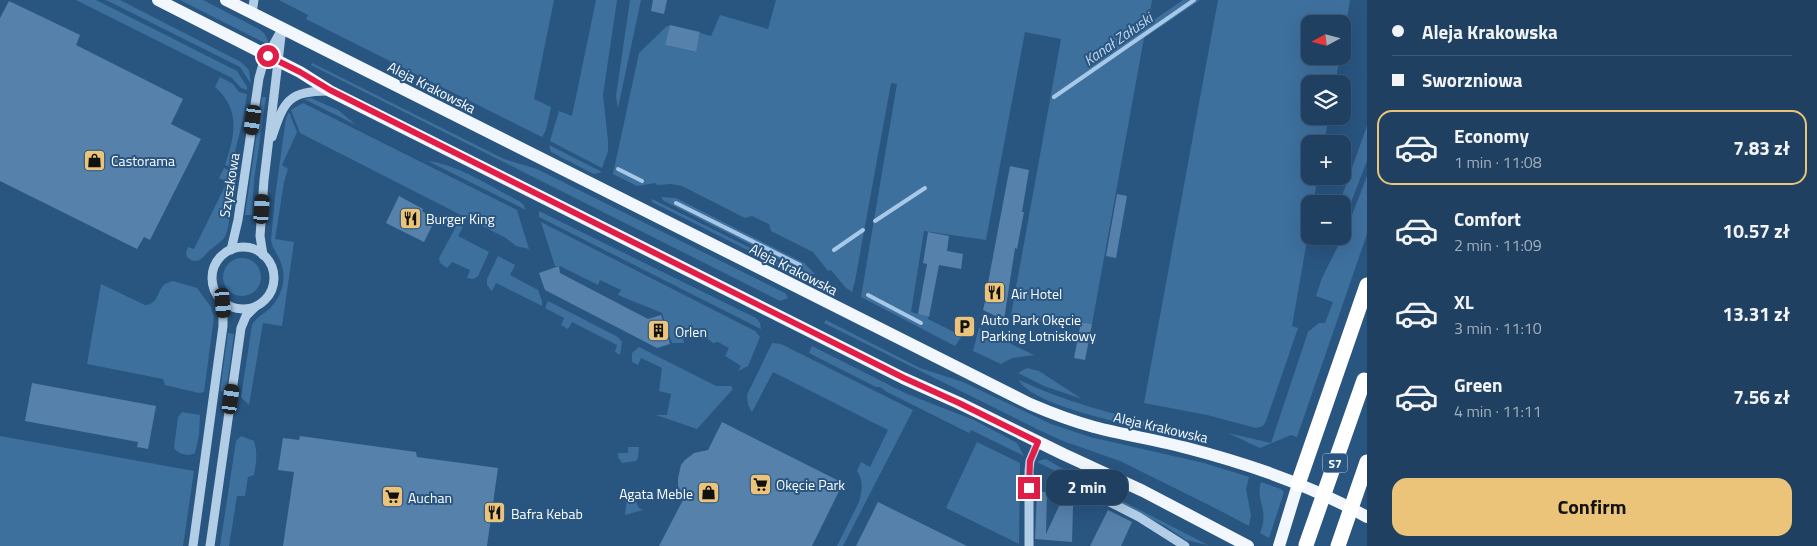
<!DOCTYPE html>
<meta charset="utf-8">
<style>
:root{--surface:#1f4061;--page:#2c4b6a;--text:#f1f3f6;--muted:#a1afbd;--line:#3c5976;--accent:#ecc479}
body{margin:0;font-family:"Titillium Web",sans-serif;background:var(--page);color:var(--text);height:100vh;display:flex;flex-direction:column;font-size:19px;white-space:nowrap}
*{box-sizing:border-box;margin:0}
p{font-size:16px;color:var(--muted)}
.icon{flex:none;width:28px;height:28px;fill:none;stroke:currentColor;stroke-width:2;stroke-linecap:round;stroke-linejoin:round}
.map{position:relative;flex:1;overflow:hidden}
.side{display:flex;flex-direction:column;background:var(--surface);width:450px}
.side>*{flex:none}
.hud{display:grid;align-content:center;height:110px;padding:0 25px;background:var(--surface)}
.needle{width:32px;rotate:263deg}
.buttons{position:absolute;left:1301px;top:15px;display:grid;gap:10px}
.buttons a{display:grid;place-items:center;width:50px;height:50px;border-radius:10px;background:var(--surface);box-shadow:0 5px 20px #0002,0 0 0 1px var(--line);font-size:25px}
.end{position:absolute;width:22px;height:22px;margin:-11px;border:6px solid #e11d48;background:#fff;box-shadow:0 0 0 2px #fff}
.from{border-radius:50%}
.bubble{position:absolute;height:35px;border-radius:15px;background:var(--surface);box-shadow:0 5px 20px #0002,0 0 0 1px var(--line);font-size:16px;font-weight:700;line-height:35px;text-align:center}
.car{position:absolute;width:15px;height:30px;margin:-15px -8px;border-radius:6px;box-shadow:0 0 4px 1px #0007;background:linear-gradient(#222 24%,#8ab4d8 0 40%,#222 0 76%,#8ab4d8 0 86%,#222 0)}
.hud b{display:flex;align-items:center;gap:18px;height:48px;font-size:19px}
.hud b+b{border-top:1px solid var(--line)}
.hud i{width:12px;height:12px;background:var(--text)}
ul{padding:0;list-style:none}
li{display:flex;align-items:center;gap:15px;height:75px;margin:0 10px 8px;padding:0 15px;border:2px solid transparent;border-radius:15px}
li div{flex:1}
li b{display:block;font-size:19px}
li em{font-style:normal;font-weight:700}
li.current{border-color:var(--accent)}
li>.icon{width:45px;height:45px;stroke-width:1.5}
.button{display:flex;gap:10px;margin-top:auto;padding:10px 25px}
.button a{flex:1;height:58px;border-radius:15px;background:var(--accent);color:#111;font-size:20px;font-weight:700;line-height:58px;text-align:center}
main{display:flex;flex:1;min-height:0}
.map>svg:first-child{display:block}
.green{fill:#3e709e}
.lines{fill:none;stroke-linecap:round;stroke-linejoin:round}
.stream{stroke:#a7c8e6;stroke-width:4}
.building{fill:#5681ab}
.minor{stroke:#b2cde6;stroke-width:9}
.major{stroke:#f2f7fd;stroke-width:12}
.highway{stroke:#fff;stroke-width:15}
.highway-bridge{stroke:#fff;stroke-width:15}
.route{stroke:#e11d48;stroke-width:6}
.labels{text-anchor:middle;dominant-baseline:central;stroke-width:4;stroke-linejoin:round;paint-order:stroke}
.shield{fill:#295581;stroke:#bfccd9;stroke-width:1}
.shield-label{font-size:12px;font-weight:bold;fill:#fff}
.street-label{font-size:14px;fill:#fff;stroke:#295581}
.poi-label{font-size:14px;fill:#fff;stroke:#295581;text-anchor:start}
.water-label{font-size:15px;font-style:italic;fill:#bdd6ed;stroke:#295581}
</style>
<main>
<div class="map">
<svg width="1367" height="546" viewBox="0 0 1367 546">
<rect width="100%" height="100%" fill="#295581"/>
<!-- green -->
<g class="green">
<polygon points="76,0 96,0 237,71 247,87 247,90 241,88 232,78"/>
<polygon points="106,0 120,0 241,62 249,70 251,84 240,67"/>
<polygon points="180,0 203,0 259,29 264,33 269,43 267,44"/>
<polygon points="279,0 554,0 534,99 551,107 546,130 542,137 306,19 308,15"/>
<polygon points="596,0 617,0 603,95 608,141 608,151 602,168 550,141 559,111 572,116"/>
<polygon points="630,0 641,0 618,108 616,96"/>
<polygon points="776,0 1152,0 1148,24 1183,0 1200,0 1144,38 1092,324 1066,319 1064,325 1011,315 1061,39 1025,32 986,240 924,231 911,312 928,317 928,319 962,336 955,346 861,297 897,84 891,83 855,281 852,292 845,287 831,270 828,271 813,252 771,231 769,224 752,216 745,218 682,186 671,184 657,185 655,183 637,186 613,174 639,53 667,26 670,26 665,45 695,52 700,33 711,36 720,15 768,29"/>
<polygon points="1218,0 1350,0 1343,41 1342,24 1310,24 1310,56 1340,56 1335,84 1310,84 1310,116 1329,116 1324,144 1310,144 1310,176 1318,176 1313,204 1310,204 1310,223 1292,326 1298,328 1266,421 1263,426 1256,428 1207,415 1144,403"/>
<polygon points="312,63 504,159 537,169 785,293 788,298 780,301 311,65"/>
<path d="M220,77L233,84L239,92L247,94L243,120L231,167L225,165C235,136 241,110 215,87Z"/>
<polygon points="262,97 266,97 254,180 252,215 245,215"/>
<polygon points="311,98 338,110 356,125 304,99"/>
<polygon points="303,103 517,210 529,249 516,246 506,238 300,133 291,110"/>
<path d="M289,112L297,132L282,165L288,169L284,182L275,239L294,242L282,326L263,323L249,405L241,397L252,325C257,316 265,314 272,306C284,293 287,274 279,258C276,252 272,247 271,240L275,197L286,118Z"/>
<polygon points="1367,126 1367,161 1343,223 1342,204 1339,204"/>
<polygon points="549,145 602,172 594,174 551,152"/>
<path d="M428,161C459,165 491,187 519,201L523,204L526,210Z"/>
<path d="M224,168L230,171C229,188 233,225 224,238C219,244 211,248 206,254C201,261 194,264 187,257L186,253L188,247L194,249L227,182L219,178Z"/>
<polygon points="1367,176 1367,234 1297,437 1291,435 1260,448 1228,433 1271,443 1308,332 1319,323 1325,323 1333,302 1316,296 1322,278 1347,228"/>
<polygon points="661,197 676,198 804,263 815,274 809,274 664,201"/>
<polygon points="652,199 821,283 821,287 652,202"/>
<polygon points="539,211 756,318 760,323 761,329 539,217"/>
<path d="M541,222L755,331L760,337L748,366L738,371L741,366L725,356L729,348L718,342L713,343L708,339L699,338L696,335L683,339L684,343H672L662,313C647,306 633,302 618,295L621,290L600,280L598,285L560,266H555Z"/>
<polygon points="457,225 463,227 458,236 489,252 478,276 473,279 467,278 470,270 452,262 447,268 440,263 439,258"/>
<polygon points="498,256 515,265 510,275 538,290 542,301 542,306 496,283 492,291 487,285 487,279"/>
<circle cx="242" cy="277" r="19"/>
<path d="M173,281L197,288L211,307L214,317L204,392L199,393L165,385L163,379L87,364L101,284L145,305C159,304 156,292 165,284C165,284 172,281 173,281Z"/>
<polygon points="548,301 618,337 622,342 620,355 615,352 617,345 572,322 568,329 561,325 564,318 545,308"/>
<polygon points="826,320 920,368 963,382 1051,424 1090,437 1204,463 1249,477 1246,489 1251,515 1249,526 1215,508 1120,461 1063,441 1041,431 824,323"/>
<polygon points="979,328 1034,355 1012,358 1001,364 973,351"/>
<polygon points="228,333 234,334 226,392 220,391"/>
<path d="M772,343L781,344L913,410L843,546H837L859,502C862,490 864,482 857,471L861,462L870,467L888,430L773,372L752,412L748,405L747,395Z"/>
<polygon points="812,346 907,394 974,420 1017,443 1024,456 971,430 969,433 887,392 880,387 876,387 809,353"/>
<polygon points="639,347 716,386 731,386 733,389 697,429 656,415 667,415 671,394 659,391 662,368 641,358 638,365 632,362 632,353"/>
<polygon points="1027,368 1039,371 1082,399 1044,386 1018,373"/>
<path d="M1019,380C1065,402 1113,414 1163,426C1154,426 1144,427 1136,425C1111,422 1028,401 1019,380Z"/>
<path d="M182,412L200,415L199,435L195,453C188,457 178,454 174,448L178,417Z"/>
<polygon points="0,436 194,471 183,546 0,546"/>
<path d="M241,436L254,441C258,453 256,463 254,475L248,477L245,496H237L229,546H220L236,441Z"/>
<polygon points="977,442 1020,463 1019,544 946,508"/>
<polygon points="628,447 639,447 638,458 636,461 622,463 618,457 618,453 628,453"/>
<polygon points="1046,459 1091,485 1208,545 1186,540 1165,526 1037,462 1041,460"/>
<path d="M1261,482L1281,489L1284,492L1269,538L1260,533C1270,510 1255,501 1261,482Z"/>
<polygon points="628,490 635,494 636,502 639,508 643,510 625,515"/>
</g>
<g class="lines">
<!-- stream -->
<g class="stream">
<polyline points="1054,97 1194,0"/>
<polyline points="618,169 642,181"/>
<polyline points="676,203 800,265"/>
<polyline points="875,221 925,188"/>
<polyline points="834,250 863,230"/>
<polyline points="868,295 921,323"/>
</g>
</g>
<!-- building -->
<g class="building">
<polygon points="653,0 667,0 664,14 651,11"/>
<polygon points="9,1 80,35 76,45 183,99 171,124 201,139 150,240 144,237 137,249 0,181 0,18"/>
<polygon points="670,25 700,32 696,52 665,45"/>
<polygon points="1010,166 1029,170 1022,212 1024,212 1017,249 1015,248 1004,320 983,310 989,286 988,283"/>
<polygon points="1117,194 1127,196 1116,258 1106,256"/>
<polygon points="399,196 423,209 422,211 435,220 424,242 386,223"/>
<polygon points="928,232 949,236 947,251 963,254 961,269 939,265 929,317 918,314 927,264 923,263"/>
<polygon points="559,266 560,273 648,319 661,315 670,344 657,348 545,290 539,273"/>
<polygon points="1081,322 1092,324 1085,360 1074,358"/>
<polygon points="32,383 156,406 148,449 137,447 138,442 25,421"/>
<polygon points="722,422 843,483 812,546 659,546 684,498 678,486 678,478 681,465 685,460 694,453 708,450"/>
<polygon points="300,436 416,452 417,457 498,468 487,546 283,546 294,472 278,470 283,438 299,440"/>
<polygon points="1067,489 1079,495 1073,507 1072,542 1035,539 1037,492 1047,492 1046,534"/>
<polygon points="878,502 967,546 856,546"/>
<polygon points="1108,510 1132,522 1121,546 1090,546"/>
</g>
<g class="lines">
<!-- minor -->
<g class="minor">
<polyline points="252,13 254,0"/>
<path d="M272,137C284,101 288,91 329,91"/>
<circle cx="243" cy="278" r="31"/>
<polyline points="231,250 238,220 259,78 263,64 282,29"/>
<polyline points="263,255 260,236 264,180 281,36"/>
<polyline points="1096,495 1139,517 1185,546"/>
<polyline points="193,546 223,326 223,303"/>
<polyline points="210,546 241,328 246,316 255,307"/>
<polyline points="1029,546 1029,471 1030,461 1038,442"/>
</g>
<!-- major -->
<g class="major">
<polyline points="158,0 300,72 330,91 903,378 959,403 1063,454 1143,491 1248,546"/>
<path d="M226,0L1030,404C1051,413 1072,421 1094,427C1125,435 1156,440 1187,448C1249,464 1311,485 1367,517"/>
<polyline points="1279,546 1298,484"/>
</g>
<!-- highway -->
<polyline class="highway" points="1298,484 1367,285"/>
<!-- highway-bridge -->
<g class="highway-bridge">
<polyline points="1306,545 1364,380"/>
<polyline points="1338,546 1367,462"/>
</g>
</g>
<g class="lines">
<!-- route -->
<polyline class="route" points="268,56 300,72 330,90 904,378 959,403 1038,442 1030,461 1029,488"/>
</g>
<!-- icons -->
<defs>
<symbol id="shop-square" viewBox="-11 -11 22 22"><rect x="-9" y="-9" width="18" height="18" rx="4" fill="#ecc479" stroke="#295581"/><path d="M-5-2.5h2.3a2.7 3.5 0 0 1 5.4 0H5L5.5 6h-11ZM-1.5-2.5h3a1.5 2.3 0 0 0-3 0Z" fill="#111"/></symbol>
<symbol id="restaurant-square" viewBox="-11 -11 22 22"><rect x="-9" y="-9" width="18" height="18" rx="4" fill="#ecc479" stroke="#295581"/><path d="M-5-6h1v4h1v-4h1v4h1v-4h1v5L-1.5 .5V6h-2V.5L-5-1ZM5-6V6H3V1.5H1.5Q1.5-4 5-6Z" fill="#111"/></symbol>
<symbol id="parking-square" viewBox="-11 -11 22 22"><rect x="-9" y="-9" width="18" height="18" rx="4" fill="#ecc479" stroke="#295581"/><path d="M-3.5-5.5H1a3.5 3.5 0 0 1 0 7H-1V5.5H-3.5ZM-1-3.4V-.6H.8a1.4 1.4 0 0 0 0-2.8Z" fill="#111"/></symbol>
<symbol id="building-square" viewBox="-11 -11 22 22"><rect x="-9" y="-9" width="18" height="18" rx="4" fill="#ecc479" stroke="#295581"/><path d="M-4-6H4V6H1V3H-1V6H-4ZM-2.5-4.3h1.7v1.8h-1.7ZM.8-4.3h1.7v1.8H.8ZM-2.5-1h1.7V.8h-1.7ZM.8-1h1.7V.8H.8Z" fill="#111"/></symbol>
<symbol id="supermarket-square" viewBox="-11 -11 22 22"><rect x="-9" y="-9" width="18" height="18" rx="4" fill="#ecc479" stroke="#295581"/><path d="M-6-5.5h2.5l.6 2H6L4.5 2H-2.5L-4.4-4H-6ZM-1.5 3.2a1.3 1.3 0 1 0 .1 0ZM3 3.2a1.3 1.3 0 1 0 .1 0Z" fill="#111"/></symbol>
</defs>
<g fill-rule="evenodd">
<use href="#shop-square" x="82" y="148" width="25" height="25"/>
<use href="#restaurant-square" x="398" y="206" width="25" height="25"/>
<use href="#restaurant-square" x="982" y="280" width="25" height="25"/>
<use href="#parking-square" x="952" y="314" width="25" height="25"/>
<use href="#building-square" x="646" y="318" width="25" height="25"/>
<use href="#supermarket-square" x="748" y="472" width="25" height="25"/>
<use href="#shop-square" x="696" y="480" width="25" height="25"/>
<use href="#supermarket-square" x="380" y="484" width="25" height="25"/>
<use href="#restaurant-square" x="482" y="500" width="25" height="25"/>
</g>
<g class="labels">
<!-- shield labels -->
<rect class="shield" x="1322.5" y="453.5" width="25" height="19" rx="4"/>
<g class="shield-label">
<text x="1335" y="463">S7</text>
</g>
<!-- street labels -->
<g class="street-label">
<text transform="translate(432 87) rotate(27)">Aleja Krakowska</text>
<text transform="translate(229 185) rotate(-81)">Szyszkowa</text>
<text transform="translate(794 269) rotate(27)">Aleja Krakowska</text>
<text transform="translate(1161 427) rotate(13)">Aleja Krakowska</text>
</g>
<!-- poi labels -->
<g class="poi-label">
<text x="111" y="160">Castorama</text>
<text x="426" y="218">Burger King</text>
<text x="1011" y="293">Air Hotel</text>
<text x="981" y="319">Auto Park Okęcie<tspan x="981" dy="16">Parking Lotniskowy</tspan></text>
<text x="675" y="331">Orlen</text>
<text x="776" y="484">Okęcie Park</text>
<text x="693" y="493" text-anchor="end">Agata Meble</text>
<text x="408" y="497">Auchan</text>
<text x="511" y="513">Bafra Kebab</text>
</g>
<!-- water labels -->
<g class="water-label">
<text transform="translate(1118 39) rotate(-35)">Kanał Załuski</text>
</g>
</g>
</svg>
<div class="buttons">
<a><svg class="needle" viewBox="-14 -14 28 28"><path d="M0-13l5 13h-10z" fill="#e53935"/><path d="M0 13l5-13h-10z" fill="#a1afbd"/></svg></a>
<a><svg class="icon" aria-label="layers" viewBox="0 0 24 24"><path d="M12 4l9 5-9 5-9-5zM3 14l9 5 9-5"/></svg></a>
<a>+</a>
<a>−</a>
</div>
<i class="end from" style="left:268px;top:56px"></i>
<i class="end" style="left:1029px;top:488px"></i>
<div class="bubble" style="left:1046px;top:470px;width:82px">2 min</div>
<i class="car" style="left:253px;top:120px;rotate:188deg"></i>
<i class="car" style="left:262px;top:209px;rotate:4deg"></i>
<i class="car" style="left:223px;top:303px;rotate:175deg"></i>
<i class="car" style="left:231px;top:399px;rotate:8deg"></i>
</div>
<section class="side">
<div class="hud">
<b><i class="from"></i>Aleja Krakowska</b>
<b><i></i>Sworzniowa</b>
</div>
<ul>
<li class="current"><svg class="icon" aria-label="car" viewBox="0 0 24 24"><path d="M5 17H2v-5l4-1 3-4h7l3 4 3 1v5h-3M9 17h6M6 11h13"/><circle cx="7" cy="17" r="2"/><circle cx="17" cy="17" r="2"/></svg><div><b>Economy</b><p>1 min · 11:08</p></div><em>7.83 zł</em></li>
<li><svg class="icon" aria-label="car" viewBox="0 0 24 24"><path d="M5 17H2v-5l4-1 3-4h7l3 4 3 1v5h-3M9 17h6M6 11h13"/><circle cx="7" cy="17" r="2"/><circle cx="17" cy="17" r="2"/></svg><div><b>Comfort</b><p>2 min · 11:09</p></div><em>10.57 zł</em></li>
<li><svg class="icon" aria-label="car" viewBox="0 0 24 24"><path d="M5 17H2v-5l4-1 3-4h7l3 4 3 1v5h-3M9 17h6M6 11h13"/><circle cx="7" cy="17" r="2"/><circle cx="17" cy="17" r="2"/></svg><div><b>XL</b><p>3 min · 11:10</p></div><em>13.31 zł</em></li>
<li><svg class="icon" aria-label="car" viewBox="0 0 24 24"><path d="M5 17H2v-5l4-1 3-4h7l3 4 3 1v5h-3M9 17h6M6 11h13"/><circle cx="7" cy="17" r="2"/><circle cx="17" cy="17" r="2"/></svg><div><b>Green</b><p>4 min · 11:11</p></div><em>7.56 zł</em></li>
</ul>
<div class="button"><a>Confirm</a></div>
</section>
</main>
